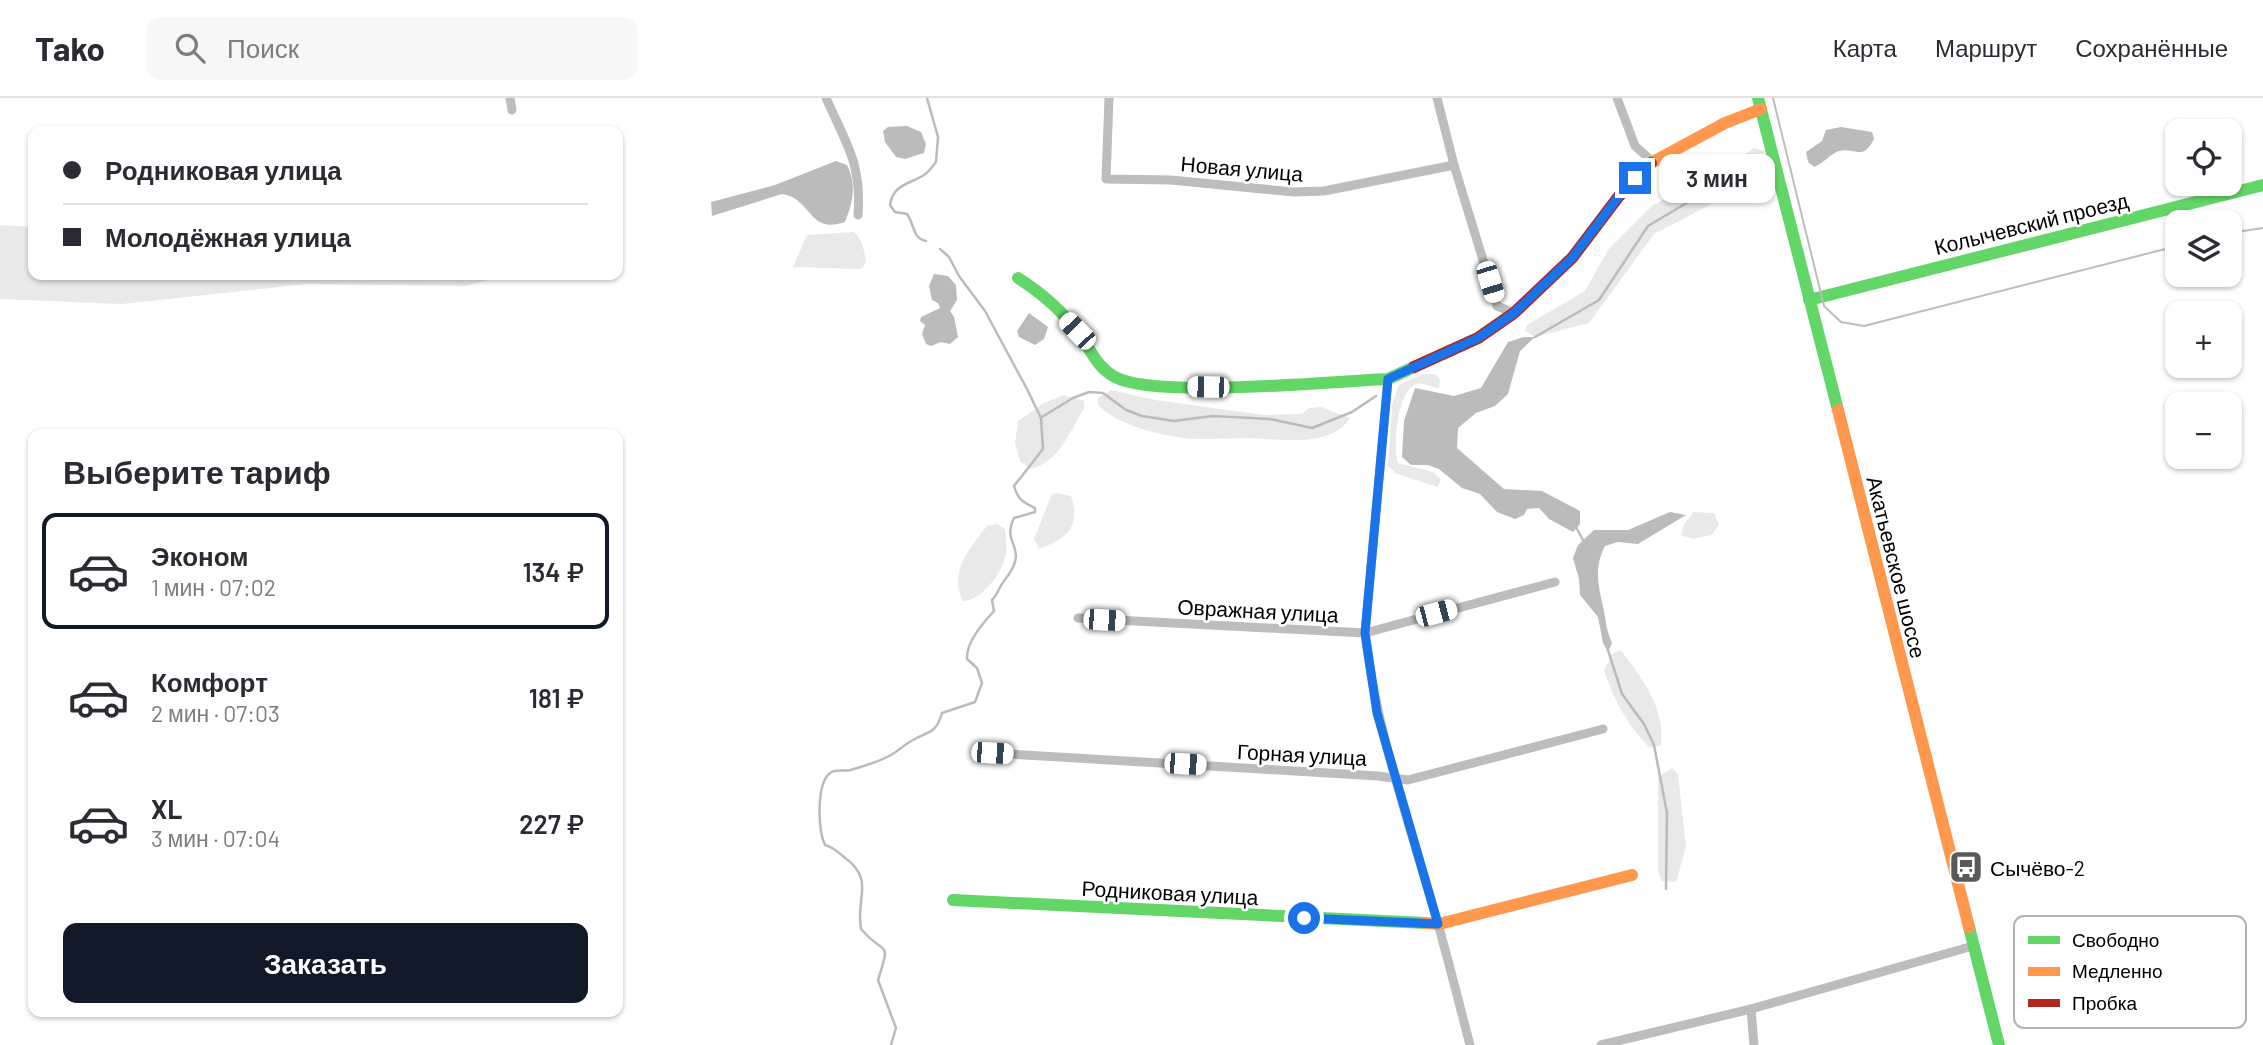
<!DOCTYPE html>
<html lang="ru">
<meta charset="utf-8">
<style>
:root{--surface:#fff;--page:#f7f7f7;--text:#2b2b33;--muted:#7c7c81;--line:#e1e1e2;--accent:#111827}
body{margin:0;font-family:Barlow,sans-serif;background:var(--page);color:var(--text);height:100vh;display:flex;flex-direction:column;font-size:26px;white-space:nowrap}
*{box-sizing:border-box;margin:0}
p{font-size:23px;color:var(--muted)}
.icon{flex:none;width:38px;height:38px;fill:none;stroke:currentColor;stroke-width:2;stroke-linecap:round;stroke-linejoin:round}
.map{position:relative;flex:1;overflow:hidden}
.details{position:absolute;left:28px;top:331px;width:595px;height:588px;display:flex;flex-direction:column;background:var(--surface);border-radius:14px;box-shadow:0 2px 5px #0004}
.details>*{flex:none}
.guide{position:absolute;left:28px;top:28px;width:595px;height:154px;border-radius:14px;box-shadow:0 2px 5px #0004;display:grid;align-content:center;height:154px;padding:0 35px;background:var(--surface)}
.buttons{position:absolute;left:2165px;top:21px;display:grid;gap:14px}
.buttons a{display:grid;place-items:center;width:77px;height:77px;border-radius:14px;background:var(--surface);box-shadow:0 2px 5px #0004;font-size:35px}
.end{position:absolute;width:32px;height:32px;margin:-16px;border:9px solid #1a73e8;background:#fff;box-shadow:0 0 0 4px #fff}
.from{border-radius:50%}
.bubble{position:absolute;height:49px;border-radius:14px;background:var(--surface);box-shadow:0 2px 5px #0004;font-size:23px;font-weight:600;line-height:49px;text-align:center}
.car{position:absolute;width:21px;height:42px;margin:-21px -10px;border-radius:9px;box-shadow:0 0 5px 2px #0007;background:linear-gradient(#fff 24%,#345 0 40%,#fff 0 76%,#345 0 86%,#fff 0)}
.guide b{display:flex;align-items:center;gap:24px;height:66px;font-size:26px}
.guide b+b{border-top:2px solid var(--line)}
.guide i{width:18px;height:18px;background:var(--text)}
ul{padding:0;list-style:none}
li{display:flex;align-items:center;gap:21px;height:116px;margin:0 14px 10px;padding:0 21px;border:4px solid transparent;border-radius:14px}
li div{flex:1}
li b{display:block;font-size:26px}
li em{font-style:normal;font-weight:600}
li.active{border-color:var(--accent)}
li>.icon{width:63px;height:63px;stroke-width:1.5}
h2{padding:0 35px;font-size:32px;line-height:84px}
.primary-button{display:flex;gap:14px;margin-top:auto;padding:14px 35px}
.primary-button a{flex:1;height:80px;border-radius:14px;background:var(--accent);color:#fff;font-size:28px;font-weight:600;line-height:80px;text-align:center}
header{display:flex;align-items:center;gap:42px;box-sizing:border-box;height:98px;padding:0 35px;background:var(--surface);border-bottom:2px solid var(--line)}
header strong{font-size:33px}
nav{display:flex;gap:38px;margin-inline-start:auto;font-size:24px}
.search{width:490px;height:63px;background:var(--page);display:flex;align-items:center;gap:18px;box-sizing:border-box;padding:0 24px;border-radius:14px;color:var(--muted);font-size:26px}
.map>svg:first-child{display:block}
.green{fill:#e9e9e9}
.water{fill:#bbb}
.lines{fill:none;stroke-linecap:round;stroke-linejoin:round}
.stream{stroke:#bbb;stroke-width:2.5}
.street{stroke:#bdbdbd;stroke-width:9}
.fast{stroke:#63d668;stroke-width:12}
.slow{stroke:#ff974d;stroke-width:12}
.jam{stroke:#b3261e;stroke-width:12}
.tram{stroke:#bdbdbd;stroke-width:2}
.route{stroke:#1a73e8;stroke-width:9}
.labels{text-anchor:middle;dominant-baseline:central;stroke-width:5;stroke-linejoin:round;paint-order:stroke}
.street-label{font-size:21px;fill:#000;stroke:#fff}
.poi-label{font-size:21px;fill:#000;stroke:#fff;text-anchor:start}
.key{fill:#fff;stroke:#b2b2b2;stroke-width:2}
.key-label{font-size:19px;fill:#000}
</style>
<header>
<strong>Tako</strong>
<div class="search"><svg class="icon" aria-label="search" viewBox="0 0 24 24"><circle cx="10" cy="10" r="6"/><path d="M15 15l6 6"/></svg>Поиск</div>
<nav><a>Карта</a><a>Маршрут</a><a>Сохранённые</a></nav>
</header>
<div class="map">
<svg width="2263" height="947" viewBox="0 0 2263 947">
<rect width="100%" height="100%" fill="#fff"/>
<!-- green -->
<g class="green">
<polygon points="1754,50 1764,53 1767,63 1762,75 1733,95 1654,136 1589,225 1535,239 1525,233 1527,227 1585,193 1608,152 1653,107 1713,78"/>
<polygon points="0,127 33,129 33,177 548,177 497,179 467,188 307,186 122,206 0,201"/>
<path d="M854,134C863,143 864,152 866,164L861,171L793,169L807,137Z"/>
<path d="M1423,276H1434L1440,281L1439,290C1432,290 1424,284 1417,286C1397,291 1393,348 1398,365L1433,374L1441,382L1438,389L1397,376L1388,368L1392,307L1399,287Z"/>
<path d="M1111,292L1155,302L1264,317L1302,316L1309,310L1321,309L1350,320C1331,352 1274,340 1243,340C1222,340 1198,343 1177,339C1149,334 1119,327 1098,307V300Z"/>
<path d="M1064,297L1084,303V310C1070,333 1060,363 1031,371L1020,363L1015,345L1018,323L1044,305Z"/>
<path d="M1057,395L1071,398C1081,429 1067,440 1039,451L1034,441L1052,396Z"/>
<polygon points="1694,414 1714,415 1719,427 1711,437 1693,441 1681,437 1684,426"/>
<path d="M997,426L1005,431C1006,441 1008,451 1005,460C1001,476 981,503 963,503C948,474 970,450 987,428Z"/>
<path d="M1621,552C1641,580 1666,610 1661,647L1650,650C1628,629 1614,601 1604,573L1612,556Z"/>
<polygon points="1672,670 1678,676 1686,749 1676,784 1662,783 1658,774 1658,679"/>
</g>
<!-- water -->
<g class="water">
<polygon points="907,28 921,34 926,46 924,55 905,61 896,59 885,44 883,33 888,29"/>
<path d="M1841,29L1872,34L1874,41C1862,64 1857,49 1839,53C1830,56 1824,65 1814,69L1808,64L1806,54L1822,43L1826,32Z"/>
<path d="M836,63L847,67C857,87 853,104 845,124C808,137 812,100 782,96L712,118L711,104L775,87Z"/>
<polygon points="934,176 948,178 956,187 957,202 950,213 954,219 958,239 950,246 941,244 931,248 926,246 922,236 925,227 920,223 921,219 940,210 938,205 932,202 929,188"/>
<polygon points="1029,215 1048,229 1044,241 1035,247 1019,239 1017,233"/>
<polygon points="1524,239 1535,239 1520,253 1508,296 1495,308 1476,315 1458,330 1457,350 1504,391 1542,393 1580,413 1580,426 1573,434 1549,421 1539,410 1527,411 1524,417 1515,421 1497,414 1480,396 1462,390 1439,371 1428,367 1411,367 1402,359 1404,323 1415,290 1454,298 1481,290 1508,244"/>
<path d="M1670,414L1686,417L1638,446L1618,444L1605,448C1593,471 1599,489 1604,513C1606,525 1607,534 1612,545L1608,554L1603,545L1598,519L1580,497L1579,481L1573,460L1578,447L1594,432H1628Z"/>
</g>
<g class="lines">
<!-- stream -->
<g class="stream">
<path d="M926,143C912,140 915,127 907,116L895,114L890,107C893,86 910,86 924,77C929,74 932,69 936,64L938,39L927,0"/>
<polyline points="1535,239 1599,202 1648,128 1764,59"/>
<polyline points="1042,319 1073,300 1089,294 1103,295 1126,312 1142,318 1174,323 1213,318 1270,321 1312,330 1352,314 1376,298"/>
<polyline points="1576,429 1584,444"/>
<polyline points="1608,552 1622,596 1644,626 1654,647 1667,715 1666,791"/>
<path d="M891,947L896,930L878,882C892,839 884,859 861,831C855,800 876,782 844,759C838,754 833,749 825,747C818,732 816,686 830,675C836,670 844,674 851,672C863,668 879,664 891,657C898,653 905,646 913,642C929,633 936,636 942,615L975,604L982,585L977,570L967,561C966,544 983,525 994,513L992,502C998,496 999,489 1004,483C1032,448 1000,448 1014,420L1035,414V410C1023,404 1018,402 1014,388L1043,351L1041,320L1027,291L985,213L959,178L949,159L940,151"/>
</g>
<!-- street -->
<g class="street">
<polyline points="510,0 512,12"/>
<path d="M826,0C846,45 862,66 858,117"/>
<polyline points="1109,0 1106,81 1171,82 1294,94 1324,93 1454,67"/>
<polyline points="1437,0 1454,67 1497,208 1514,215"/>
<polyline points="1617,0 1635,48 1652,63"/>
<path d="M1388,281L1365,535C1375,622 1402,704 1427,788C1443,840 1456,894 1470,947"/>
<polyline points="1078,520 1365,535 1555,484"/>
<polyline points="992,655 1378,678 1408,682 1603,631"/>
<polyline points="1751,911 1754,947"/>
<polyline points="1601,947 1751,911 1973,848"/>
</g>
<!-- fast -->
<g class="fast">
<polyline points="1758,0 1838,312"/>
<path d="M1018,180C1040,194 1062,213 1078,234C1090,250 1096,269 1115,279C1155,301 1334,283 1388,281L1414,269"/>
<polyline points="1809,202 2263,87"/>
<polyline points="953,802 1425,825"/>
<polyline points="1969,829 1999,947"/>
</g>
<!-- slow -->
<g class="slow">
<polyline points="1651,65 1725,25 1761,11"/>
<polyline points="1838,312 1969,829"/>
<polyline points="1425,825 1439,826 1632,777"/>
</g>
<!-- jam -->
<polyline class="jam" points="1414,269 1478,240 1514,215 1572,160 1619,98 1651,65"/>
<!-- tram -->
<g class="tram">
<polyline points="1773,0 1824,208 1841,224 1864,228 2177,148"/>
<polyline points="2230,135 2263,130"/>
</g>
</g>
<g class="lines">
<!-- route -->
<polyline class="route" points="1304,820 1438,826 1377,615 1365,535 1388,281 1478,240 1514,215 1572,160 1619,98 1635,80"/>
</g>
<!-- icons -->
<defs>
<symbol id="bus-square" viewBox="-11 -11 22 22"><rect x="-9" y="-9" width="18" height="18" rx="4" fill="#595959" stroke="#fff"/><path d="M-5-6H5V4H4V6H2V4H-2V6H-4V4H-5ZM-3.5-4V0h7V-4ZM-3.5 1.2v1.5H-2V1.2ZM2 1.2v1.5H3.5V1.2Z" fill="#fff"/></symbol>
</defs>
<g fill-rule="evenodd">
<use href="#bus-square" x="1947" y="750" width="38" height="38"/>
</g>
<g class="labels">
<!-- street labels -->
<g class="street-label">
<text transform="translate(1242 70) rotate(5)">Новая улица</text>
<text transform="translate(2031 125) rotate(-14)">Колычевский проезд</text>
<text transform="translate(1897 469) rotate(76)">Акатьевское шоссе</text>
<text transform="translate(1258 512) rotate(3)">Овражная улица</text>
<text transform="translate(1302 656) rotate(3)">Горная улица</text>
<text transform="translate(1170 794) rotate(3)">Родниковая улица</text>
</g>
<!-- poi labels -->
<g class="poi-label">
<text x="1990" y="769">Сычёво-2</text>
</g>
</g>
<!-- legend -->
<rect x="2014" y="818" width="232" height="112" rx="10" class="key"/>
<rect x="2028" y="838" width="32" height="8" fill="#63d668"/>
<rect x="2028" y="869" width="32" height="9" fill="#ff974d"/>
<rect x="2028" y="901" width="32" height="8" fill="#b3261e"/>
<g class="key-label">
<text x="2072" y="849">Свободно</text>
<text x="2072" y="880">Медленно</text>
<text x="2072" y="912">Пробка</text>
</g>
</svg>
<div class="buttons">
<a><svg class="icon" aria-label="locate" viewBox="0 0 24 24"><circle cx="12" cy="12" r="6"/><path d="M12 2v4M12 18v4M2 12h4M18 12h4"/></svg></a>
<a><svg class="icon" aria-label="layers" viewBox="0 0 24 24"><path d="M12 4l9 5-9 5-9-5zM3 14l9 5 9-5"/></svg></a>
<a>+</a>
<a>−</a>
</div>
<i class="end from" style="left:1304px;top:820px"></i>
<i class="end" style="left:1635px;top:80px"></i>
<div class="bubble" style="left:1659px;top:56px;width:116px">3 мин</div>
<i class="car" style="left:1490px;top:184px;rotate:163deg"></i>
<i class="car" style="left:1077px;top:233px;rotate:316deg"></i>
<i class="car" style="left:1208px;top:289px;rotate:271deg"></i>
<i class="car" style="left:1436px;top:515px;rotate:75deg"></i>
<i class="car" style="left:1104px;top:522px;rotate:93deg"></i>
<i class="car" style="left:992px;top:655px;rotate:93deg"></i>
<i class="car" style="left:1185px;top:666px;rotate:93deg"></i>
<div class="guide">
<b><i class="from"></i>Родниковая улица</b>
<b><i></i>Молодёжная улица</b>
</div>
<section class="details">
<h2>Выберите тариф</h2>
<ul>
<li class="active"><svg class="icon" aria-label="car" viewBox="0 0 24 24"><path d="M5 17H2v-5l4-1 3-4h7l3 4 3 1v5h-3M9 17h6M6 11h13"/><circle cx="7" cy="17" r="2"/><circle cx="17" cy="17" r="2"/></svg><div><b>Эконом</b><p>1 мин · 07:02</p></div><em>134 ₽</em></li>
<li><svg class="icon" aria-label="car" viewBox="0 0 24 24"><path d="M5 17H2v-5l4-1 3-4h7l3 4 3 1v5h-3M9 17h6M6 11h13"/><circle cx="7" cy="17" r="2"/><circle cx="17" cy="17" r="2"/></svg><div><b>Комфорт</b><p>2 мин · 07:03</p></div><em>181 ₽</em></li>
<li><svg class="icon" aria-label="car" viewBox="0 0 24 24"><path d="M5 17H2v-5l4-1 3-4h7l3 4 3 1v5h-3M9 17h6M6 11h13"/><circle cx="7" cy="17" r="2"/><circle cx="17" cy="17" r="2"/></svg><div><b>XL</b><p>3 мин · 07:04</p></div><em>227 ₽</em></li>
</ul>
<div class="primary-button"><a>Заказать</a></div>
</section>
</div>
